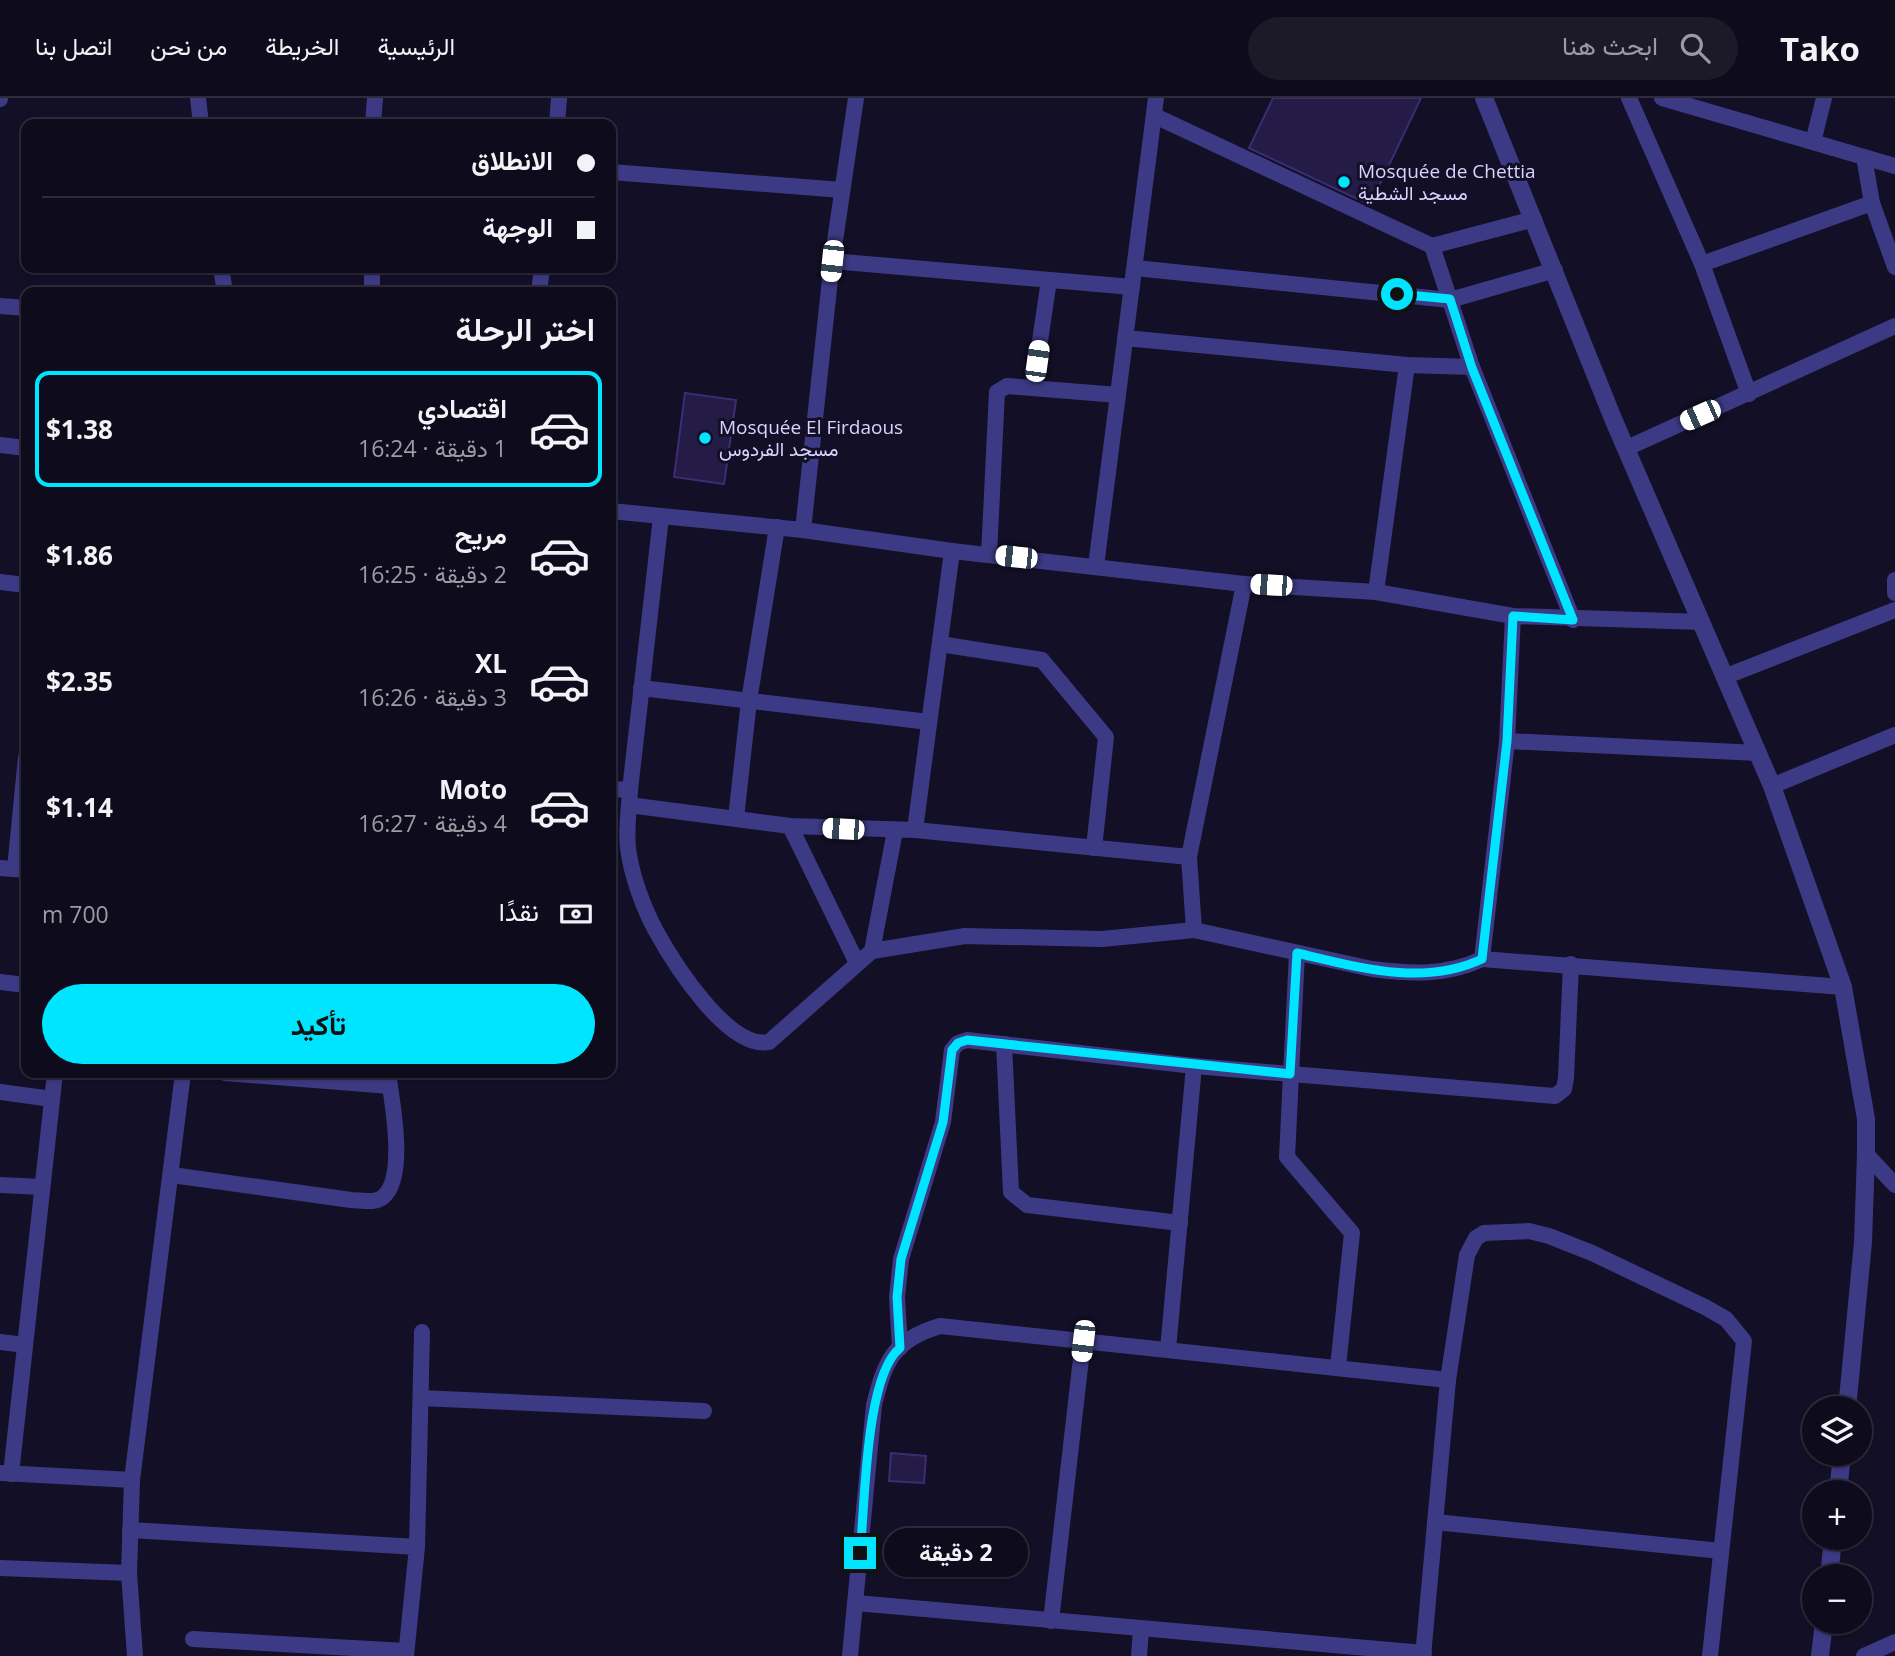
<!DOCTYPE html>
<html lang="ar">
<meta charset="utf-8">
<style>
:root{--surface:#0e0b1c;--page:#1c1929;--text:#f1f3f6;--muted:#9b9ba3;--line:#2e2b3b;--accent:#00e5ff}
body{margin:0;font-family:"Open Sans",Vazirmatn,sans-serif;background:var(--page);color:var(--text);direction:rtl;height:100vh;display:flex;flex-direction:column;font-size:26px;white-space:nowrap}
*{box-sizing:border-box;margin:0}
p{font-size:23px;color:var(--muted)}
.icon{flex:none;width:38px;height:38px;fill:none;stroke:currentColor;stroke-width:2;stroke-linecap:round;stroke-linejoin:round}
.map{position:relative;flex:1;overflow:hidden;direction:ltr}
.panel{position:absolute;left:21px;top:189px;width:595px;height:791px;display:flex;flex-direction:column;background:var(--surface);border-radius:14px;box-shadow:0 2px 5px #0004,0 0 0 2px var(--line);direction:rtl}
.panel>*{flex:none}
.hud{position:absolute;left:21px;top:21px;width:595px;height:154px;border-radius:14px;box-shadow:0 2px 5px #0004,0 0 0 2px var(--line);direction:rtl;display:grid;align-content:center;height:154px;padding:0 21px;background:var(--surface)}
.controls{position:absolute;left:1802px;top:1298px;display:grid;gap:14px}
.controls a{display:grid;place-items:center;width:70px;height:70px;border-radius:50%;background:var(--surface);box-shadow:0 2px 5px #0004,0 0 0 2px var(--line);font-size:35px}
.end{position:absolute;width:32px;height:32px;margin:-16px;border:9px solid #00e5ff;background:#111;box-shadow:0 0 0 4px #111}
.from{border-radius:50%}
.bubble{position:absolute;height:49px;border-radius:24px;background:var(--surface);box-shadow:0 2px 5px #0004,0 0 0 2px var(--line);font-size:23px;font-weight:700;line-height:49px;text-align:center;direction:rtl}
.car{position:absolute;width:21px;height:42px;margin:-21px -10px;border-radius:9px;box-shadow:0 0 5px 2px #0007;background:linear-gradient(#fff 24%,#345 0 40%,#fff 0 76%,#345 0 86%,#fff 0)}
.hud b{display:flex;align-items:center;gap:24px;height:66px;font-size:26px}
.hud b+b{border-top:2px solid var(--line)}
.hud i{width:18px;height:18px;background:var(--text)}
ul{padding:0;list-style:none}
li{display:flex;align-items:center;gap:21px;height:116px;margin:0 14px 10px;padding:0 7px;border:4px solid transparent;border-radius:14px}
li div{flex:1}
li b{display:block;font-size:26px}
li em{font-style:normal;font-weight:700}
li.active{border-color:var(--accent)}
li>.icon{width:63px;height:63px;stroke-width:1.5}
h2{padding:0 21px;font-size:32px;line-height:84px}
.pay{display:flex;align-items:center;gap:18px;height:77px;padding:0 21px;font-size:26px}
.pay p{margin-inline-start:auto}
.cta{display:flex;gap:14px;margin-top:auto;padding:14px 21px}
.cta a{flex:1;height:80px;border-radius:42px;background:var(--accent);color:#111;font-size:28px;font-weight:700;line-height:80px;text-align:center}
header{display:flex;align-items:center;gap:42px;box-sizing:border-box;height:98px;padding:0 35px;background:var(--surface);border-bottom:2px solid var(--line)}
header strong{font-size:33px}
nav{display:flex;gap:38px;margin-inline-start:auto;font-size:24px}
.search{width:490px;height:63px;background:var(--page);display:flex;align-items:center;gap:18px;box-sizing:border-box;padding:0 24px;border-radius:38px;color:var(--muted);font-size:26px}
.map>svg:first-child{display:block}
.building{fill:#241b47;stroke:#3b2d73;stroke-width:2}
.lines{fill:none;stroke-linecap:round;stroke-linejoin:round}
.minor{stroke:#3d3a85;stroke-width:16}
.tertiary{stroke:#3d3a85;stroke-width:18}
.route{stroke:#00e5ff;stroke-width:9}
.poi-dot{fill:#00e5ff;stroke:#130f26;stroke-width:2.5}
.labels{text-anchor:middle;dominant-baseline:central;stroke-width:6;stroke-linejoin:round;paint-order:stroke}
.poi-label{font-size:19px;fill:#d9d4ff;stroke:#130f26;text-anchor:start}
</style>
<header>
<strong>Tako</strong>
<div class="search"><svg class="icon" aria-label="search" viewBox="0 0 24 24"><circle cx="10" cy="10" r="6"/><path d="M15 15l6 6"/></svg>ابحث هنا</div>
<nav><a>الرئيسية</a><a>الخريطة</a><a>من نحن</a><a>اتصل بنا</a></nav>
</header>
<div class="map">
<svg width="1895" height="1558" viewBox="0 0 1895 1558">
<rect width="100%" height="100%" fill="#130f26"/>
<!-- building -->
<g class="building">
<polygon points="1273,0 1421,0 1370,107 1249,50"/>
<polygon points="685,295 736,302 724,386 674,379"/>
<polygon points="891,1355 926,1358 924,1385 889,1383"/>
</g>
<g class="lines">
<!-- minor -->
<g class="minor">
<polyline points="198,0 201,26"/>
<polyline points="1629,0 1702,166 1749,296"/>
<polyline points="1662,0 1895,68"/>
<polyline points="0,1 0,0"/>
<polyline points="1155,18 1432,148 1472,269 1573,522"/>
<polyline points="373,26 375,0"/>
<polyline points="557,26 559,0"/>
<polyline points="1813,44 1824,0"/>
<polyline points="1864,59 1872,105 1895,169"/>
<polyline points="611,74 842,92"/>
<polyline points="1432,148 1534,121"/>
<polyline points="832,163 1132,189"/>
<polyline points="1702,166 1872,105"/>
<polyline points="221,170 225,194"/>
<polyline points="1135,170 1450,202 1555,172"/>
<polyline points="372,194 372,170"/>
<polyline points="539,194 542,170"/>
<polyline points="0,208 26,210"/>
<polyline points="1125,240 1407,267 1472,269"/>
<polyline points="1033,290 1049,182"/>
<polyline points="0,347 26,350"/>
<polyline points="1627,350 1895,228"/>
<polyline points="611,413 803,432 952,453 1244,486 1376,494 1513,518 1702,524"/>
<polyline points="803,432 832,163 856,0"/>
<polyline points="989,457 997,294 1007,288 1118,297"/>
<polyline points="1096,468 1156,0"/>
<polyline points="1895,482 1895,495"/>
<polyline points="0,484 26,487"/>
<polyline points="1376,494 1407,267"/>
<polyline points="1513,518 1507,643 1482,861 1843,889"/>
<polyline points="940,546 1042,562 1106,639 1094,750"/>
<polyline points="1724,579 1895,512"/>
<polyline points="641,590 929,624"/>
<polyline points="1507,643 1758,655"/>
<polyline points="1772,688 1895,637"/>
<polyline points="611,691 630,692 661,419"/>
<path d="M630,692C629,713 625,736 629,757C633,781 644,811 656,833C673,864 728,952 769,944L872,853L895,733"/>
<polyline points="629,707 790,728 915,732 1189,759 1244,486"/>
<polyline points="736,720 749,603 777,429"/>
<polyline points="790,728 857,865"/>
<polyline points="915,732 952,453"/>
<path d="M1189,759L1194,832L1372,871C1411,876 1446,878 1482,861"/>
<polyline points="0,770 26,772"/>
<polyline points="15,771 26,659"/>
<polyline points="872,853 965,838 1102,841 1194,832"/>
<polyline points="1297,855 1287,1059 1352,1135 1338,1269"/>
<polyline points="0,884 26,887"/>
<polyline points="1004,946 1011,1094 1027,1107 1180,1125"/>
<polyline points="225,975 390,988"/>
<polyline points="0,994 52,1001"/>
<polyline points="1866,1056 1895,1087"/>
<path d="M172,1077L351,1102C361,1102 375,1106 383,1099C407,1080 392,1003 388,975"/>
<polyline points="0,1087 42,1089"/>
<polyline points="0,1244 25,1247"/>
<polyline points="900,1250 897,1199 901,1161 943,1024 952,952 958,945 967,942 1194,968 1555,998 1564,991 1566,980 1571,866"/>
<polyline points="1168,1251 1194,968"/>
<polyline points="1448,1282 1467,1157 1476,1140 1484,1135 1529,1133 1549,1138 1592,1155 1705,1209 1726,1221 1744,1243 1710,1558"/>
<polyline points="421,1300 704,1313"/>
<polyline points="2,1375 132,1382"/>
<polyline points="11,1376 55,975"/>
<polyline points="1435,1424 1721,1453"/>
<polyline points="130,1432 417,1449 406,1558"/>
<polyline points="417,1449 422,1234"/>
<polyline points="0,1470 129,1475"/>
<polyline points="856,1505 1424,1555"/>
<polyline points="1051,1523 1083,1243"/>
<polyline points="193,1541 406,1553"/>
<polyline points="135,1558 129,1475 132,1382 183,975"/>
<path d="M850,1558L874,1307C885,1263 893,1242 940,1228L1448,1282L1423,1558"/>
<polyline points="1139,1558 1141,1531"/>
<polyline points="1864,1558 1895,1544"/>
</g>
<!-- tertiary -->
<g class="tertiary">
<polyline points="1484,0 1614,323 1772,688 1843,889 1866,1021 1866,1056 1863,1144 1847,1311"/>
<polyline points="1838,1395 1842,1356"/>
<polyline points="1829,1479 1833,1440"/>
<polyline points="1820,1558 1824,1524"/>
</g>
</g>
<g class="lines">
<!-- route -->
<path class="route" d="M860,1455C865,1409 865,1278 900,1250L897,1199L901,1161L943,1024L952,952L958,945L967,942L1290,976L1297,855C1357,869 1423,889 1482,861L1507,643L1513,518L1573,522L1472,270L1450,201L1397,196"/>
</g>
<!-- markers -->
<g class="poi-dot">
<circle cx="1344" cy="84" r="7"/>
<circle cx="705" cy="340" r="7"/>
</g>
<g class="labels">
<!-- poi labels -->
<g class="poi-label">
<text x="1358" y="73">Mosquée de Chettia<tspan x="1358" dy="22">مسجد الشطية</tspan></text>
<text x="719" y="329">Mosquée El Firdaous<tspan x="719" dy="22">مسجد الفردوس</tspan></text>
</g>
</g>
</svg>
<div class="controls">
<a><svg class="icon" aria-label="layers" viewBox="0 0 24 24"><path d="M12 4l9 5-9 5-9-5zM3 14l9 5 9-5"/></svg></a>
<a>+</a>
<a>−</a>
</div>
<i class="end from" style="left:1397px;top:196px"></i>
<i class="end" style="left:860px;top:1455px"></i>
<div class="bubble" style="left:884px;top:1430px;width:144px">2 دقيقة</div>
<i class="car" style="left:832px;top:163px;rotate:186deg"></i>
<i class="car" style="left:1037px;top:263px;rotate:8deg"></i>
<i class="car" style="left:1700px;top:317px;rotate:246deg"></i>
<i class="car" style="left:1016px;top:459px;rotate:276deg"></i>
<i class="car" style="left:1271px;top:487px;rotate:273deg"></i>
<i class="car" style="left:843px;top:731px;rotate:273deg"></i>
<i class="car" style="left:1083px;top:1243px;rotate:187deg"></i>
<div class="hud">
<b><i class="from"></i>الانطلاق</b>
<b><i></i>الوجهة</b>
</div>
<section class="panel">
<h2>اختر الرحلة</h2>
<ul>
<li class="active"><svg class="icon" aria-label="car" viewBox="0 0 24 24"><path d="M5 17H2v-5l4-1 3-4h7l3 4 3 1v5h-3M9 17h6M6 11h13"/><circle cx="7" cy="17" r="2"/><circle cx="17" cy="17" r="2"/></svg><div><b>اقتصادي</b><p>1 دقيقة · 16:24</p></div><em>$1.38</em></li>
<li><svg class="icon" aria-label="car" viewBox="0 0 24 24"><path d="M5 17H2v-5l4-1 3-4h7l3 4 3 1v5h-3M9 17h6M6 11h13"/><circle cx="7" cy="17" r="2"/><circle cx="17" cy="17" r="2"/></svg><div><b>مريح</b><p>2 دقيقة · 16:25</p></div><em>$1.86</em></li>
<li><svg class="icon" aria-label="car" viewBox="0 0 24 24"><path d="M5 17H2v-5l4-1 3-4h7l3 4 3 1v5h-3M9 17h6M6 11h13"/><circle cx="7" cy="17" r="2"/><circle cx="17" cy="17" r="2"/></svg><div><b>XL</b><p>3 دقيقة · 16:26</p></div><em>$2.35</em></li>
<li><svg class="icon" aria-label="car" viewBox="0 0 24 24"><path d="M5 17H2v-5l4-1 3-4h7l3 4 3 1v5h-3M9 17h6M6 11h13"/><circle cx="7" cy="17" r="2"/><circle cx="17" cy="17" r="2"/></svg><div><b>Moto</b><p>4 دقيقة · 16:27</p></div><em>$1.14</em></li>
</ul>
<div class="pay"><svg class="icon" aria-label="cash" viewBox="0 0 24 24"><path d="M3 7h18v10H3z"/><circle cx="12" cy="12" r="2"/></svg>نقدًا<p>700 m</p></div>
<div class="cta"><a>تأكيد</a></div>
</section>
</div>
